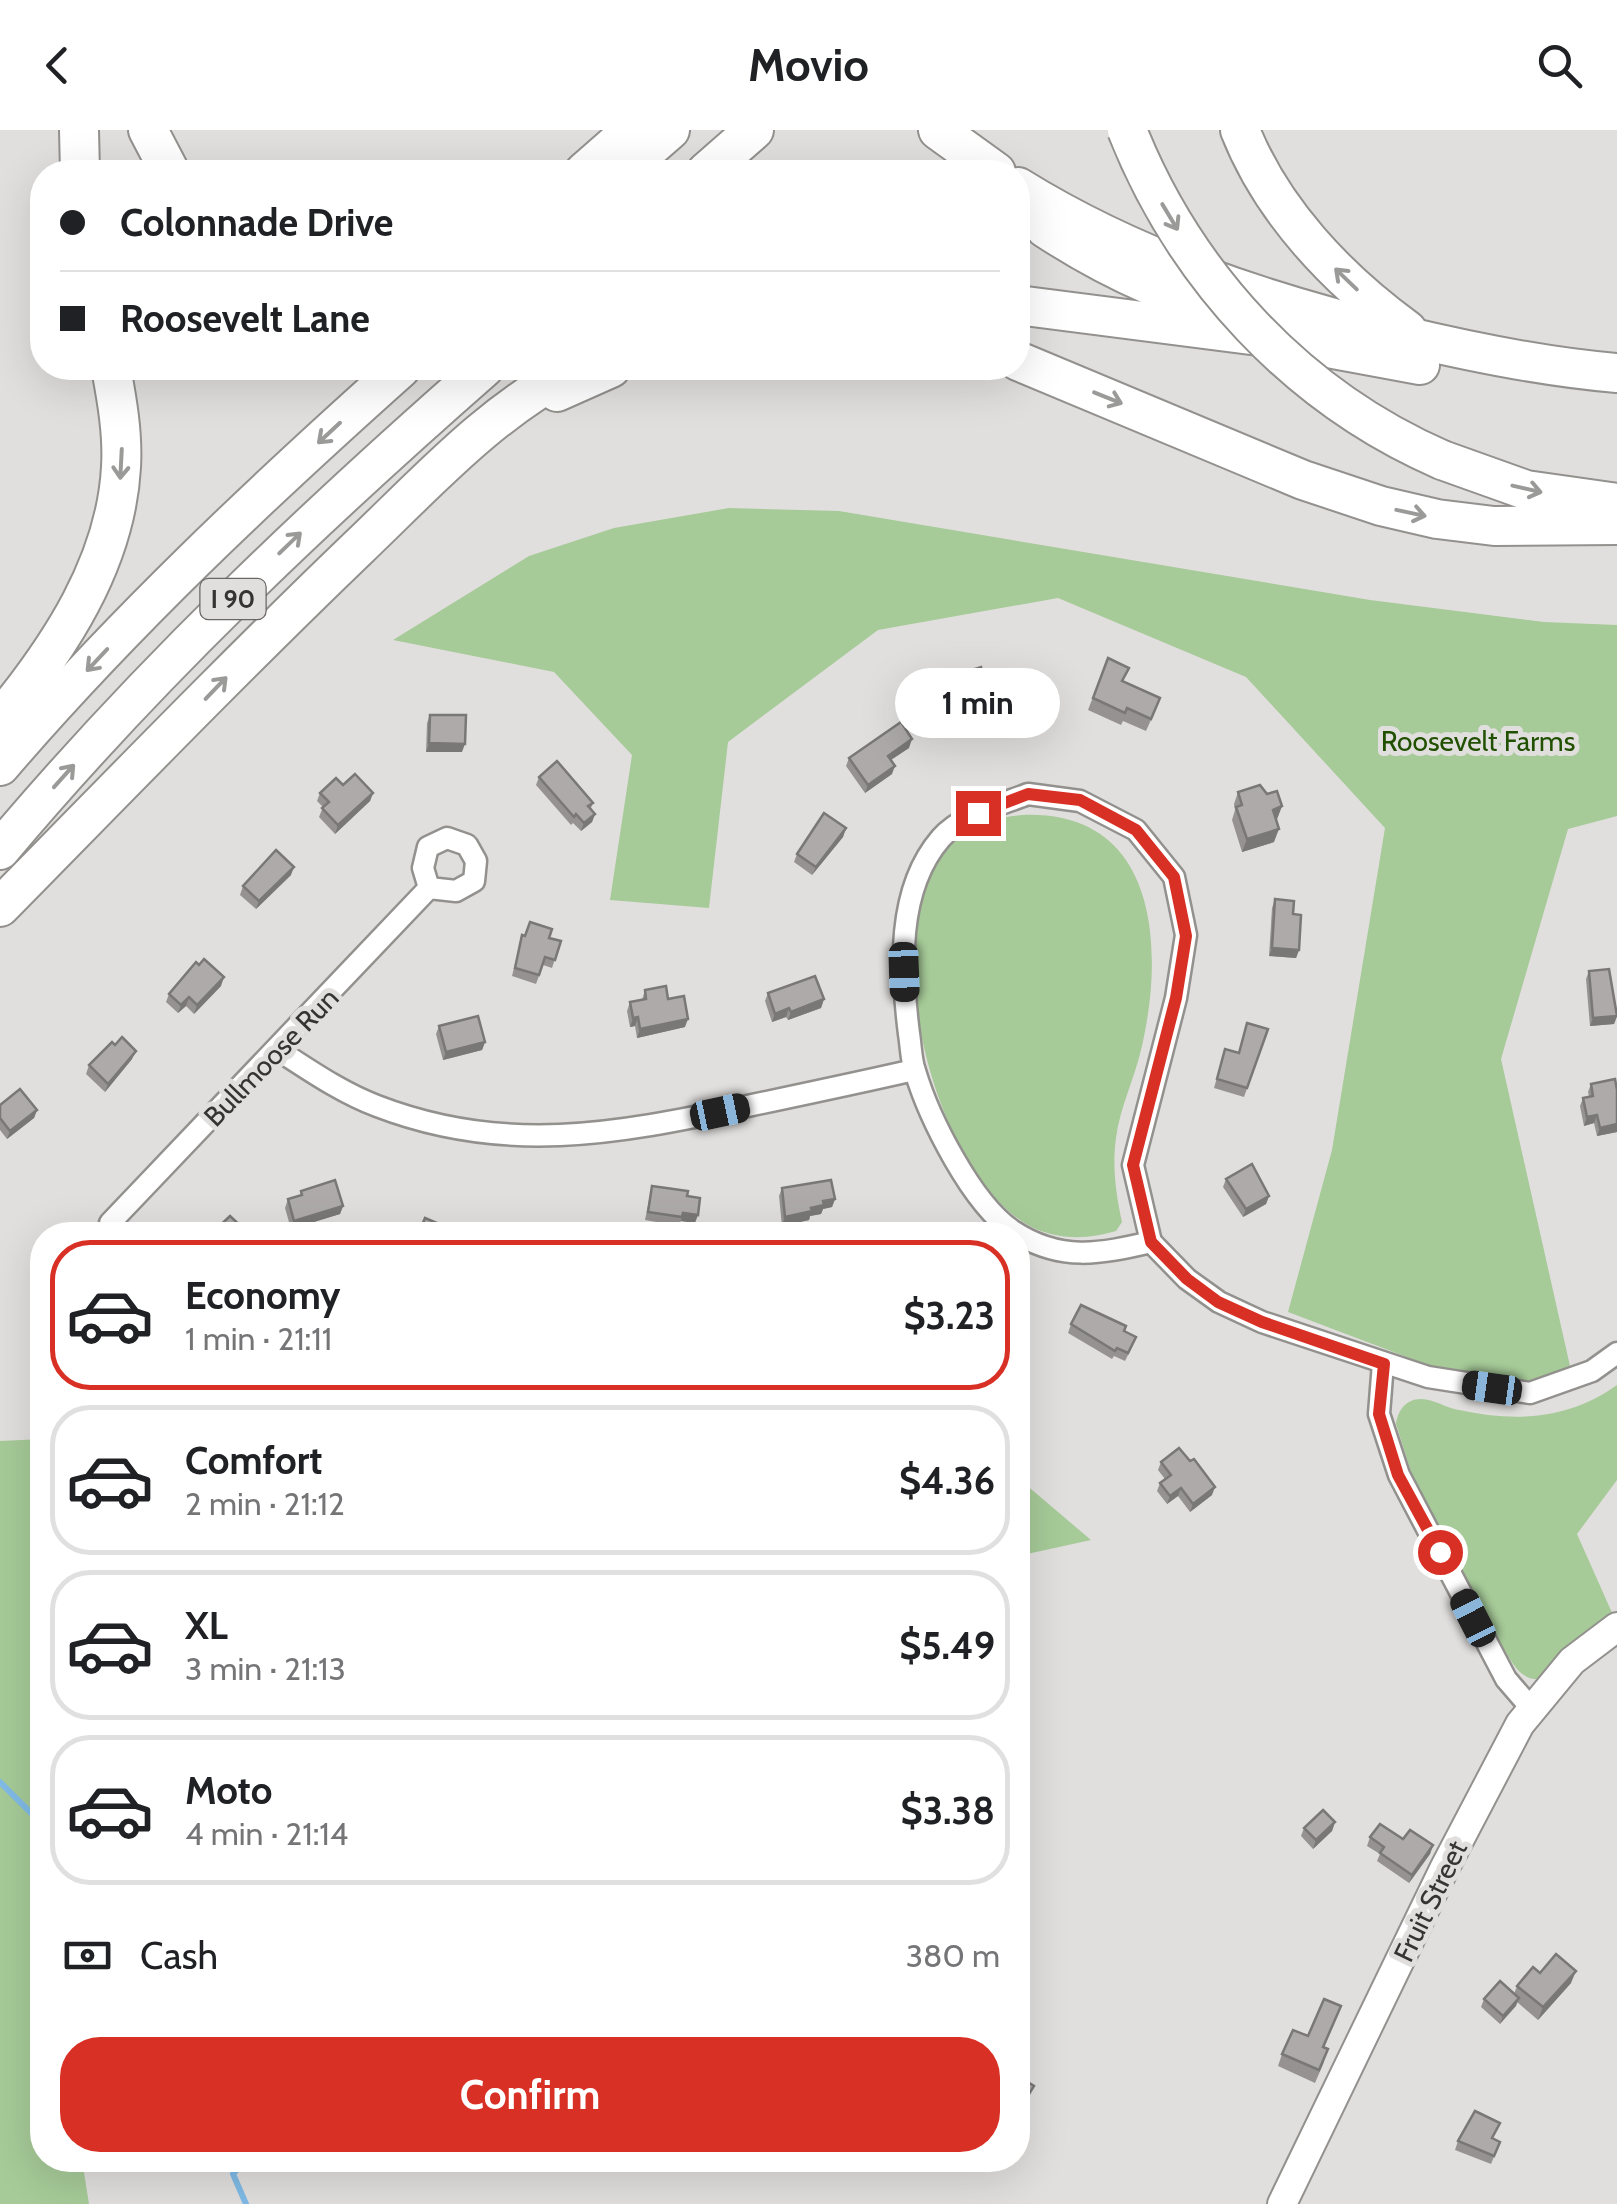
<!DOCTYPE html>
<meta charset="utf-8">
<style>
:root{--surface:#fff;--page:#f6f6f6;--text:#202124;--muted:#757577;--line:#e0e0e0;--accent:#d93025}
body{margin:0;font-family:Cabin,sans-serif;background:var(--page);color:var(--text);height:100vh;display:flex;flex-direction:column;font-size:38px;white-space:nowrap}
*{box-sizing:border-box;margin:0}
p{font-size:32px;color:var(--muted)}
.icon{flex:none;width:55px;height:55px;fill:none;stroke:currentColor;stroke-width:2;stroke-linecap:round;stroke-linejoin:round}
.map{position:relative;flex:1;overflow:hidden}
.drawer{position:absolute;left:30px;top:1092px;width:1000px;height:950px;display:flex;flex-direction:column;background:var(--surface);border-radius:40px;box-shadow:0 10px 40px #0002}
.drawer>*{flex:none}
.hud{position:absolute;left:30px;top:30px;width:1000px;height:220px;border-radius:40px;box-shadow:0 10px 40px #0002;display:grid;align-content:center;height:220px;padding:0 30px;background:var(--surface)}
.end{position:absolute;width:45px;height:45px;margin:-22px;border:12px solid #d93025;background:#fff;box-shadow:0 0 0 5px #fff}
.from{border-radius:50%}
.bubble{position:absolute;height:70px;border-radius:35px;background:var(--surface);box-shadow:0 10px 40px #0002;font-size:32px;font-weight:700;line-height:70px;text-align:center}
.car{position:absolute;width:30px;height:60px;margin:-30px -15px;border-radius:12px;box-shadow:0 0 8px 2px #0007;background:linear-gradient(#222 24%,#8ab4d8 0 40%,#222 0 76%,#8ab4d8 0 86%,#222 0)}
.hud b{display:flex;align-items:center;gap:35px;height:95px;font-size:38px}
.hud b+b{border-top:2px solid var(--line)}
.hud i{width:25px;height:25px;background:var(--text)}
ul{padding:18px 0 0;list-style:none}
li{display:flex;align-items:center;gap:30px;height:150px;margin:0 20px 15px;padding:0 10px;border:5px solid var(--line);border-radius:40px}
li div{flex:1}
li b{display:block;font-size:38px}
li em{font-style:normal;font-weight:700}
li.selected{border-color:var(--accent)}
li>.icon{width:90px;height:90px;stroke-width:1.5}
.pay{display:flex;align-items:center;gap:25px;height:110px;padding:0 30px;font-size:38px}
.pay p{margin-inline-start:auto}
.action{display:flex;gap:20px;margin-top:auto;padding:20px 30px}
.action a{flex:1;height:115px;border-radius:40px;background:var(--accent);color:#fff;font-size:40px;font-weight:700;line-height:115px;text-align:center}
header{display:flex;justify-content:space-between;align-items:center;height:130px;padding:0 30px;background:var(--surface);font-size:45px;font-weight:700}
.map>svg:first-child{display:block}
.green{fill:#a6ca98}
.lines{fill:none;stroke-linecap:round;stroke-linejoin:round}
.stream{stroke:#80bbe6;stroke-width:6}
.street-casing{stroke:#93918e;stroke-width:25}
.secondary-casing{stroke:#93918e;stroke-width:32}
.highway-casing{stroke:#93918e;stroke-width:42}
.street{stroke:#fff;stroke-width:20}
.secondary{stroke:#fff;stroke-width:28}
.highway{stroke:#fff;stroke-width:38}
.highway-bridge-casing{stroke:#93918e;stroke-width:42;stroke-linecap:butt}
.highway-bridge{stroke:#fff;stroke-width:38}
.wall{fill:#969292}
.shaded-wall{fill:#7a7777}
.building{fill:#aeaaaa;stroke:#7a7777;stroke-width:2.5}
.oneway{stroke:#9a9a99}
.route{stroke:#d93025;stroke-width:12}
.labels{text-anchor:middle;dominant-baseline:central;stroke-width:10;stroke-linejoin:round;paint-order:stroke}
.shield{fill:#e1dfdd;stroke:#696766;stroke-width:2.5}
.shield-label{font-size:25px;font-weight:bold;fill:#353433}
.park-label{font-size:28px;fill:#215100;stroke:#e1dfdd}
.street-label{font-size:28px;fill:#353433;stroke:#e1dfdd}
</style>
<header><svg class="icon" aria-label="back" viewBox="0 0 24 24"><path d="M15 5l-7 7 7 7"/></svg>Movio<svg class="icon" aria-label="search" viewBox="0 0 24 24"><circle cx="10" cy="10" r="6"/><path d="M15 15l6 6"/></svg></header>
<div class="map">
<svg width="1617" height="2074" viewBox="0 0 1617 2074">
<rect width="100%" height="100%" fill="#e1dfdd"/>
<!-- green -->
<g class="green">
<polygon points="729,378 839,381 1370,470 1544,492 1617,495 1617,686 1568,699 1501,929 1572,1245 1526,1255 1441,1240 1288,1182 1332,1020 1385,698 1246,547 1058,468 878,500 728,612 709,778 610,770 632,625 554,542 393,510 529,426 614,398"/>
<path d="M1023,685C1159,680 1165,820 1141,920C1134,950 1120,977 1116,1008C1112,1037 1116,1064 1122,1092L1116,1101C1087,1110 1055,1110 1028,1095C933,1041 873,802 947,716C967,692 994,688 1023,685Z"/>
<path d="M1617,1255V1350L1577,1404L1613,1485L1541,1549C1520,1551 1513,1533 1503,1518L1412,1345L1396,1294C1398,1280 1406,1269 1421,1269C1434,1269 1446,1278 1459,1280C1516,1292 1568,1290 1617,1255Z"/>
<polygon points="42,1309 42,2030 82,2030 89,2074 0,2074 0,1311"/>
<polygon points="1018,1348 1091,1410 1018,1426"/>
</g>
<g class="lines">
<!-- stream -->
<g class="stream">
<polyline points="0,1652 42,1694"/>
<polyline points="245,2030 233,2044 246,2074"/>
</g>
<defs>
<g id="street">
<path d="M1028,664L1080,671L1136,700L1174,747L1186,805L1176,868L1133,1035L1151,1112C1100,1124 1060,1132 1013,1101C972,1074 929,988 915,941C911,930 911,916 909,904C901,840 896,760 941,708C961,685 1000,675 1028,664Z"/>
<path d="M278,920C309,940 342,963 377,976C504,1025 616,1004 743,977C800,965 857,953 914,940"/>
<polyline points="110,1093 429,758 423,738 428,717 447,708 467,715 476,731 474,751 456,761 429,758"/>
<polyline points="1151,1112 1187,1149 1219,1172 1262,1192 1428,1247 1530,1263 1592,1241 1617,1223"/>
<polyline points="1383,1233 1379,1284 1399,1345 1506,1549 1531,1578"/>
</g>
<polyline id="secondary" points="1282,2074 1444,1739 1520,1594 1572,1531 1617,1497"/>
<g id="highway">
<polyline points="79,0 80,42"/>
<polyline points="148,0 170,42"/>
<polyline points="938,0 996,42"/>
<path d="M1240,0C1272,81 1337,149 1407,200"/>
<polyline points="584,42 632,0"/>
<polyline points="622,42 670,0"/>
<polyline points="706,42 754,0"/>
<path d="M1018,57C1134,129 1267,173 1400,205C1471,222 1543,237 1617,243"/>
<path d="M1045,98C1106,138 1170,168 1240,186"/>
<polyline points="1018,175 1274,208 1420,235"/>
<polyline points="1018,231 1303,350 1381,376 1437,389 1494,396 1617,395"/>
<polyline points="557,262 611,238"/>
<polyline points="1442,330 1526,360 1617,373"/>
<path d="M0,590C59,518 116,433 121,337C123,304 117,270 111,238"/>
<path d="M0,636C123,493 261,363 401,238"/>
<path d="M0,720C147,545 313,388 484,238"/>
<path d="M0,777C119,656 237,534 360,416C428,351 491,281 575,238"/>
</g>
</defs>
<!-- street casing -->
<use href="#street" class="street-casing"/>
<!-- secondary casing -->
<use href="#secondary" class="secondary-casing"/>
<!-- highway casing -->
<use href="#highway" class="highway-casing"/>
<!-- street -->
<use href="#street" class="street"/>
<!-- secondary -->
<use href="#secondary" class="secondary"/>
<!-- highway -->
<use href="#highway" class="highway"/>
<defs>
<path id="highway-bridge" d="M1127,0C1185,146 1297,267 1442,330"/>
</defs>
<!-- highway-bridge casing -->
<use href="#highway-bridge" class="highway-bridge-casing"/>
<!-- highway-bridge -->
<use href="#highway-bridge" class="highway-bridge"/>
</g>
<!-- wall -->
<g class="wall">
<polygon points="1108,528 1123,552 1155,581 1146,601 1123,591 1121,595 1088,580"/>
<polygon points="965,542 985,551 1029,564 1025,576 1009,580 1008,585 973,595 961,554"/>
<polygon points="430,585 462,622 426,622 427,593"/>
<polygon points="909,618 890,630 892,644 865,663 846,636 849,628"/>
<polygon points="539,647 593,673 591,678 595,684 592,692 581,701 573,693 571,695 536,655"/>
<polygon points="1238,662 1267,664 1282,676 1277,689 1276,689 1274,712 1242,722 1232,690 1235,680 1234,674"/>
<polygon points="320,663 373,663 370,671 335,704 319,687 323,677 317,671"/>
<polygon points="846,698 843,707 812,745 794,732 797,724"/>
<polygon points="291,745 256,779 240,765 243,756"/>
<polygon points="1275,769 1293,784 1299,820 1296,828 1269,826 1272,778"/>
<polygon points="522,805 549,808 561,811 552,838 543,835 536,854 512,846"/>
<polygon points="1589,841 1617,886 1614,894 1590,896 1586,849"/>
<polygon points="221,856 194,884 186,876 178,883 166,872 169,864"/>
<polygon points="645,860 668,869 685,897 637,908 635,896 630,897 627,881 630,872 642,870"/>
<polygon points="768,863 824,869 821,878 788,890 786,887 772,892 765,871"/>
<polygon points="439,896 485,912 482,920 443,930 436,904"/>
<polygon points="1268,899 1244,967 1214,958 1225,919 1238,922"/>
<polygon points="115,915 132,929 105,962 86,944 89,935"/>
<polygon points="1591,954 1617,960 1617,1002 1597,1006 1594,993 1584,996 1580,976 1583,968 1589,966 1588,962"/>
<polygon points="0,975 37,980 34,988 7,1009 0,1000"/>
<polygon points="1226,1049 1269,1066 1266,1074 1243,1087 1223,1057"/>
<polygon points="652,1056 687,1066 695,1093 681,1091 679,1096 645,1090"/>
<polygon points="782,1058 835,1069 832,1077 823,1079 821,1084 810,1086 809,1090 782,1096 779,1066"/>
<polygon points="301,1061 343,1076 340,1084 291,1099 285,1078 288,1069 300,1066"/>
<polygon points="1071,1194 1124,1201 1133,1215 1125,1231 1114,1226 1112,1229 1068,1203"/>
<polygon points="41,1220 42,1220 42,1251 40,1251 38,1228"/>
<polygon points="1161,1332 1212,1365 1190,1382 1178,1366 1167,1374 1157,1361 1160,1353 1165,1349 1158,1340"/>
<polygon points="1335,1692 1332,1701 1313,1719 1301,1706 1304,1698"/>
<polygon points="1370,1707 1433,1715 1430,1724 1409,1753 1377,1731 1380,1724 1367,1716"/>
<polygon points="1540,1843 1571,1853 1538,1890 1517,1872 1500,1894 1481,1877 1484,1869 1514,1864 1517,1856"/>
<polygon points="1341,1876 1324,1918 1324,1932 1315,1953 1278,1936 1282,1924 1308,1906"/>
<polygon points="1493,2009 1500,2012 1491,2034 1455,2020 1458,2011"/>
</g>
<!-- shaded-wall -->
<g class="shaded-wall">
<polygon points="1029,564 1025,576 1009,580 1008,585 973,595 977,583 1011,569"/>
<polygon points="912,609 909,618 885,634 888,626"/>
<polygon points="429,613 465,614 462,622 426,622"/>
<polygon points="895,636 892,644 865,663 868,655"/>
<polygon points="373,663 370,671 335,704 338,695"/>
<polygon points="1282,676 1277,689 1268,692 1273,680"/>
<polygon points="595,684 592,692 581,701 584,693"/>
<polygon points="846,698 843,707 812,745 816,737"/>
<polygon points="1279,699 1274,712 1242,722 1247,709"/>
<polygon points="294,737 291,745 256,779 259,771"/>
<polygon points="1272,818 1299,820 1296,828 1269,826"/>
<polygon points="224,847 221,856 194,884 197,875"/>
<polygon points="189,867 186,876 178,883 181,875"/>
<polygon points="824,869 821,878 788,890 791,882"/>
<polygon points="789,878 786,887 772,892 775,884"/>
<polygon points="1617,886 1614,894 1590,896 1593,888"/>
<polygon points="638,887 635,896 630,897 633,888"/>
<polygon points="688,889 685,897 637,908 640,899"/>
<polygon points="485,912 482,920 443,930 446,922"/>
<polygon points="136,921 132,929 105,962 108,954"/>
<polygon points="37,980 34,988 7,1009 10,1001"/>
<polygon points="1597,985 1594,993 1584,996 1587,987"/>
<polygon points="1617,994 1617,1002 1597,1006 1600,998"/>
<polygon points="1269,1066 1266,1074 1243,1087 1246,1079"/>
<polygon points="835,1069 832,1077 823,1079 821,1084 810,1086 809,1090 782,1096 785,1087 811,1078 823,1071"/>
<polygon points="343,1076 340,1084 291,1099 294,1091"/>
<polygon points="683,1083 698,1085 695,1093 681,1091"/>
<polygon points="1215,1357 1212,1365 1190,1382 1193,1374"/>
<polygon points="1181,1358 1178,1366 1167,1374 1170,1366"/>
<polygon points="1335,1692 1332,1701 1313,1719 1316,1710"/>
<polygon points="1433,1715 1430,1724 1409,1753 1412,1745"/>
<polygon points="1576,1841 1571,1853 1538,1890 1543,1877"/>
<polygon points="1519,1868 1516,1876 1500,1894 1503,1886"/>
</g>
<!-- building -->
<g class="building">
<polygon points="1108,528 1129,538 1122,551 1160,568 1151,589 1127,578 1125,583 1093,568"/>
<polygon points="981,537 985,551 1023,540 1029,564 1011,569 1012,573 977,583 965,542"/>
<polygon points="430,585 466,585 465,614 429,613"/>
<polygon points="901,592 912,609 888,626 895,636 868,655 849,628"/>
<polygon points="557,631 593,673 588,676 595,684 584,693 576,684 574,687 539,647"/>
<polygon points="355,644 373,663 338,695 322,678 329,672 320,663 336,648 343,655"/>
<polygon points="1260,655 1267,664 1277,661 1282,676 1273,680 1279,699 1247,709 1236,677 1242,675 1238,662"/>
<polygon points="824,683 846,698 816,737 797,724"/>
<polygon points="276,720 294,737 259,771 243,756"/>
<polygon points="1275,769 1294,771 1293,784 1301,785 1299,820 1272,818"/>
<polygon points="530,792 552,799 549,808 561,811 555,830 545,827 539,845 515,838 522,805 525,806"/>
<polygon points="204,829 224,847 197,875 189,867 181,875 169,864 196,832 199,835"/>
<polygon points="1609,839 1617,886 1593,888 1589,841"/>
<polygon points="815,846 824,869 791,882 789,878 775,884 768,863"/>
<polygon points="666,856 668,869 684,866 688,889 640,899 638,887 633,888 630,872 646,869 645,860"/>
<polygon points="478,886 485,912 446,922 439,896"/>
<polygon points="1247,893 1268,899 1247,958 1217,949 1225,919 1239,923"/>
<polygon points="122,907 136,921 108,954 89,935 112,912 115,915"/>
<polygon points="1615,949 1617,960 1617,994 1600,998 1597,985 1587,987 1583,968 1593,966 1591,954"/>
<polygon points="20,959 37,980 10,1001 0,988 0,975"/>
<polygon points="1252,1034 1269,1066 1246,1079 1226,1049"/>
<polygon points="335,1050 343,1076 294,1091 288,1069 302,1065 301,1061"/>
<polygon points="831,1050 835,1069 823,1071 824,1075 811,1078 812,1081 785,1087 782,1058"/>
<polygon points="652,1056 688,1061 687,1066 700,1068 698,1085 683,1083 682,1087 648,1082"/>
<polygon points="230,1086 249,1104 248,1105 210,1105"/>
<polygon points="425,1088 458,1102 457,1105 418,1105"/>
<polygon points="925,1095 935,1105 915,1105"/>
<polygon points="1081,1175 1126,1196 1124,1201 1136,1207 1128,1223 1117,1218 1115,1221 1071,1194"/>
<polygon points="1179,1318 1190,1331 1194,1329 1215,1357 1193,1374 1181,1358 1170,1366 1160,1353 1171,1345 1161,1332"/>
<polygon points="1323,1680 1335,1692 1316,1710 1304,1698"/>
<polygon points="1380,1694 1403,1709 1410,1700 1433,1715 1412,1745 1380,1723 1384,1717 1370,1707"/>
<polygon points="1556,1824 1576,1841 1543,1877 1517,1856 1533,1837 1540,1843"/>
<polygon points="1500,1851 1519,1868 1503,1886 1484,1869"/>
<polygon points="1324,1869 1341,1876 1323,1917 1328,1919 1319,1940 1282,1924 1293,1900 1308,1906"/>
<polygon points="1018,1946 1034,1956 1018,1982"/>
<polygon points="1475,1981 1500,1993 1492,2008 1500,2012 1494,2026 1458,2011"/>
</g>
<!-- one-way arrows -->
<defs><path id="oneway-shaft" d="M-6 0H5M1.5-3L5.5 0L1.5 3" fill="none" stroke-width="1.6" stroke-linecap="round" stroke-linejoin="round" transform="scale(2.5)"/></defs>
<g class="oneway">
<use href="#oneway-shaft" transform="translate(1170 87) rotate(59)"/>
<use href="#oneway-shaft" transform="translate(1346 149) rotate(-136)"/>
<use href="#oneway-shaft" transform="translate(1108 268) rotate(22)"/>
<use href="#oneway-shaft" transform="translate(329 303) rotate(137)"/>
<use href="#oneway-shaft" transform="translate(121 334) rotate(93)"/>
<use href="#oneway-shaft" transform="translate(1527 359) rotate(13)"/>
<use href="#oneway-shaft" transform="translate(1411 383) rotate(12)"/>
<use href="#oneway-shaft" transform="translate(290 413) rotate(-44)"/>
<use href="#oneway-shaft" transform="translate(97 530) rotate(133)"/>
<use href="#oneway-shaft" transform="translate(216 558) rotate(-46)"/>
<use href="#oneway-shaft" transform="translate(64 646) rotate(-48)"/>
</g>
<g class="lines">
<!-- route -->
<polyline class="route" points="978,683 1028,664 1080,670 1136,700 1174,747 1186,806 1176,868 1133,1035 1151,1112 1187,1149 1218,1172 1262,1192 1384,1234 1379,1284 1398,1345 1440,1422"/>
</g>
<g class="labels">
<!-- shield labels -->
<rect class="shield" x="200.5" y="449" width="65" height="40" rx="8"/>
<g class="shield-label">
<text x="233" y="469">I 90</text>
</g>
<!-- park labels -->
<g class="park-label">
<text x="1478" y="611">Roosevelt Farms</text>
</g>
<!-- street labels -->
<g class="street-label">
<text transform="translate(271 927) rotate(-46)">Bullmoose Run</text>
<text transform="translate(1430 1771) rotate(-64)">Fruit Street</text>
</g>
</g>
</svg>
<i class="end from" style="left:1440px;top:1422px"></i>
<i class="end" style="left:978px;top:683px"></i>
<div class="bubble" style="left:895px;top:538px;width:165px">1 min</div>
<i class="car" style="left:904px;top:842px;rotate:178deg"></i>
<i class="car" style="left:720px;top:982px;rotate:78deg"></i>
<i class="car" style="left:1492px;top:1258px;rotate:278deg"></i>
<i class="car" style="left:1473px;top:1488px;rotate:333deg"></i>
<div class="hud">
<b><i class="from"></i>Colonnade Drive</b>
<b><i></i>Roosevelt Lane</b>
</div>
<section class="drawer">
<ul>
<li class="selected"><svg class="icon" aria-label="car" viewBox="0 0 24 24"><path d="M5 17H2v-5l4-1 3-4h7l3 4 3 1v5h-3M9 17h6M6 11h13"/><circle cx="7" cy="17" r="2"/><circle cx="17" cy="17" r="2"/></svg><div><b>Economy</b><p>1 min · 21:11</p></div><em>$3.23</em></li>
<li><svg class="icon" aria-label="car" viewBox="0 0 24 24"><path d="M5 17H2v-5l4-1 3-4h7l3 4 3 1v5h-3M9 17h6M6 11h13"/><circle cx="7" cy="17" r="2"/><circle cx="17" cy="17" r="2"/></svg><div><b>Comfort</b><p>2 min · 21:12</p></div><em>$4.36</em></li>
<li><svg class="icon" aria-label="car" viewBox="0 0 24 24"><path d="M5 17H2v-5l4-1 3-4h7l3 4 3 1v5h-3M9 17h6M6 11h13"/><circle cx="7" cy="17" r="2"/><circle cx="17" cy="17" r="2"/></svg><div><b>XL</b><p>3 min · 21:13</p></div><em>$5.49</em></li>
<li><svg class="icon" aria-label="car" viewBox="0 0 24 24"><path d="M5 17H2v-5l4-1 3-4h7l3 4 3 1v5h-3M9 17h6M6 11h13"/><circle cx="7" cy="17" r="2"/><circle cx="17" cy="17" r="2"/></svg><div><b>Moto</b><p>4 min · 21:14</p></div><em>$3.38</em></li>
</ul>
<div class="pay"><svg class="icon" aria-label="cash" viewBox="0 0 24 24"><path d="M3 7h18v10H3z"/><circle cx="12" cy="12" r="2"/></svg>Cash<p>380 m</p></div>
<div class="action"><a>Confirm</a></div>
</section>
</div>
